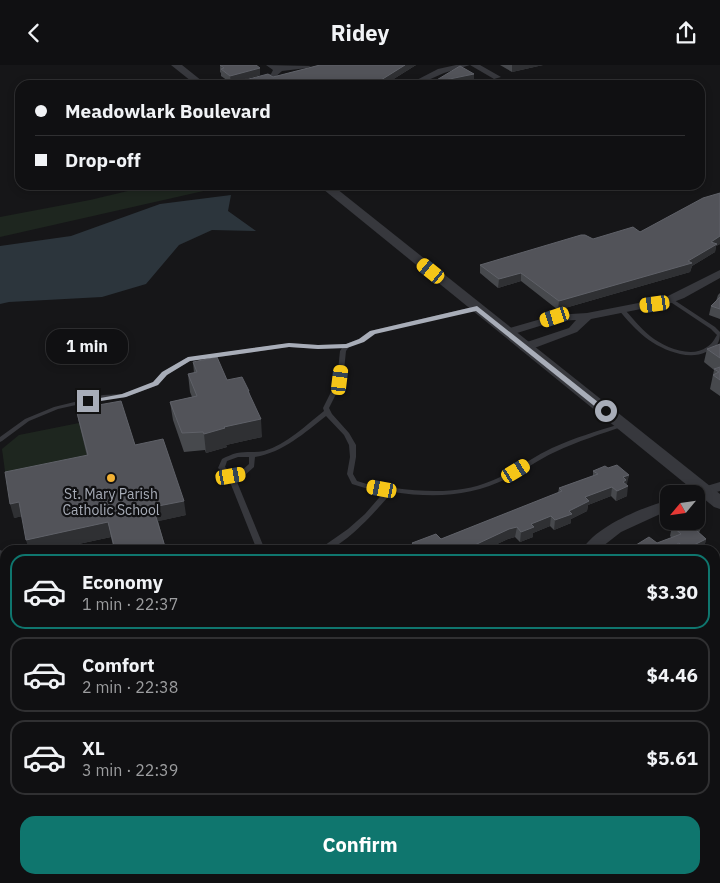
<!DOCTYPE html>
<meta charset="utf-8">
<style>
:root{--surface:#101012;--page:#19191b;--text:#f1f3f6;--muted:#9c9d9f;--line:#303032;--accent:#0f766e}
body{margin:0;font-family:"IBM Plex Sans",sans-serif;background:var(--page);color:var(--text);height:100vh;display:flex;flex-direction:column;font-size:19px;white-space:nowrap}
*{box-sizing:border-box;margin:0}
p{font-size:16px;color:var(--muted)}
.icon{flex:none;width:28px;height:28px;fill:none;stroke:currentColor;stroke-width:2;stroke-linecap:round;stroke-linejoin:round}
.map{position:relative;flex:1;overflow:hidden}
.drawer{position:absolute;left:0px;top:480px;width:720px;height:339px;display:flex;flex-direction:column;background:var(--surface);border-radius:15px 15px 0 0;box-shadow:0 2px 8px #0003,0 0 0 1px var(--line)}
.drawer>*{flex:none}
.hud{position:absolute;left:15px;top:15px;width:690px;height:110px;border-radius:15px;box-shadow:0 2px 8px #0003,0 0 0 1px var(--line);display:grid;align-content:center;height:110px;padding:0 20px;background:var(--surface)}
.needle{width:32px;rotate:241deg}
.buttons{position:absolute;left:660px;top:420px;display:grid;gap:10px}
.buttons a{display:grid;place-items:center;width:45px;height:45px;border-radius:10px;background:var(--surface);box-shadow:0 2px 8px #0003,0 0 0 1px var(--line);font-size:25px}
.end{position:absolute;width:22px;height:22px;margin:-11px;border:6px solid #a8adb8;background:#111;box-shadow:0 0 0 2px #111}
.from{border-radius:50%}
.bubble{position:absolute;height:35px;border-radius:15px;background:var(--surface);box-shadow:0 2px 8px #0003,0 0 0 1px var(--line);font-size:16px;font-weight:700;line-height:35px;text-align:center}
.car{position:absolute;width:15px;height:30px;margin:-15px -8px;border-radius:6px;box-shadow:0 0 4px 1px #0007;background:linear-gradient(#f5c518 24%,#345 0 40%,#f5c518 0 76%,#345 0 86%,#f5c518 0)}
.hud b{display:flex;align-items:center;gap:18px;height:48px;font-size:19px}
.hud b+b{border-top:1px solid var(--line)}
.hud i{width:12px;height:12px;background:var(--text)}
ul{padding:9px 0 0;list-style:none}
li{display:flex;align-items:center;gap:15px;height:75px;margin:0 10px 8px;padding:0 10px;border:2px solid var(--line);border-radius:15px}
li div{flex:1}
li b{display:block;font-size:19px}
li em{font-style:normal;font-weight:700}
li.selected{border-color:var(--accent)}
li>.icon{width:45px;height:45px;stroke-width:1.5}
.action{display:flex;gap:10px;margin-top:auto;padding:10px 20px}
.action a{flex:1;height:58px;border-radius:15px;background:var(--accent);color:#fff;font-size:20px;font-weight:700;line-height:58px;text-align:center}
header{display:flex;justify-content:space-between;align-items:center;height:65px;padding:0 20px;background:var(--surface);font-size:22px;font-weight:700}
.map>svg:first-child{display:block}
.green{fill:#1e261f}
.water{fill:#2c353c}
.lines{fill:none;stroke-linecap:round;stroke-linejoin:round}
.service{fill:#37383d;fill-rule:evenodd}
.minor{fill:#37383d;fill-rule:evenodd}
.tertiary{fill:#37383d;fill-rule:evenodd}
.wall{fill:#47494d}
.shaded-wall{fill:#2f3033}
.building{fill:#525359;stroke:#5f6168}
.route{fill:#a8adb8}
.poi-dot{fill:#f2b134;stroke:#111113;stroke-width:2}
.labels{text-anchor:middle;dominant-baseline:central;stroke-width:4.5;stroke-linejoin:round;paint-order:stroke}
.poi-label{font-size:14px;fill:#a8adb8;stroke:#111113}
</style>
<header><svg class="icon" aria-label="back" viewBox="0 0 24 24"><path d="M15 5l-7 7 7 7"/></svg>Ridey<svg class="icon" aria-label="share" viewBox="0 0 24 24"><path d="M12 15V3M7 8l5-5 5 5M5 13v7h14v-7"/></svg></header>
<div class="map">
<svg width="720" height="818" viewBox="0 0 720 818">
<rect width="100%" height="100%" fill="#161618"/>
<!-- green -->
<g class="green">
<polygon points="153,120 230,120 0,172 0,152 90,135"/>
<polygon points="79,358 91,405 7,421 2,384 19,370"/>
</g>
<!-- water -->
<g class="water">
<polygon points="231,130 228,146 256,166 212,165 179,180 146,219 102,232 9,237 0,239 0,181 71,171 160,139"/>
<polygon points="5,640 5,766 0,768 0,642"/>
</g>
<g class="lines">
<!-- service -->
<g class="service">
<path d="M671,233L715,262L720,267C720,278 717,283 706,287C698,291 689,291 680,289C652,282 636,266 618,244L619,243H623C632,252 640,263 650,271C664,282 691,294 707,282C712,279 714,275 717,270L711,264L669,236V234Z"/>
<path d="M477,241L479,242V244L374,268L363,276L349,282L346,286L343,315L329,343L332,349L349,368L356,380V392L353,409L357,416C369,420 381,422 394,423C427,427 461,429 491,416C513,407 531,393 552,383C574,373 597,366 620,359L622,358L625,360L624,361C601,369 578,376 555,387C539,394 525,405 508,413C470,432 434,433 392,427C380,442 344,482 326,485C324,485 321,485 318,485L348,464L365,449L385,426L365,423L352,419L347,409L350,392L349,380L344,370L326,351C304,368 284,387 255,392L254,402L245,410L235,412L265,485H257L228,412L218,403L222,394C226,392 232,389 237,388C246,386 255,388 264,386C287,379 305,361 324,346L323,343L337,315L340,286L342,283L318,284L289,282L190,296L166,310L158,320L123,333L103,334L58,344L29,356L2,376L0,377V372L25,354L54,342L103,330L122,329L154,318L162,308L186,293L289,278L318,280L346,279L359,274L370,266ZM238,392H249V399L241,406L232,409L225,402L227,396Z"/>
<polygon points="0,485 5,487 5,493 0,491"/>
</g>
<!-- minor -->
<g class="minor">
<polygon points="266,0 311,1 307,3 282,6 274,13 245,20 230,20 271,9 273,5"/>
<polygon points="456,0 470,0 444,8 417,20 407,20 438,4"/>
<polygon points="470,0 480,0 501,12 494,14"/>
<polygon points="720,205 720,213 684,233 671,238 591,254 577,267 529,285 521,285 519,282 521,279 569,263 576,255 556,256 507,271 501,267 503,265 555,250 587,248 664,233"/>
<polygon points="720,417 720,426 696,433 696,429 688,429 690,426"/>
<path d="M669,435V445L621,467L598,485H582C596,461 643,442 669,435Z"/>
<polygon points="715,577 720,578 720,591 715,590"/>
<polygon points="171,814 197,814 195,818 169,818"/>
<polygon points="348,814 368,814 370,818 350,818"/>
</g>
<!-- tertiary -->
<g class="tertiary">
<polygon points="171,0 182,0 207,20 196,20"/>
<polygon points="318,120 332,120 720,429 720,444 714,442"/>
</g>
</g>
<!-- wall -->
<g class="wall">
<polygon points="220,0 260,10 242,15 273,12 320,0 416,0 384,20 236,20 235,17 231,18 221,11 221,8 220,7"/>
<polygon points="500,0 543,0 512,7"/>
<polygon points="720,128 720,179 716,181 715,187 692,201 690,207 558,245 521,216 498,223 480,208 480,200 593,174 640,167"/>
<polygon points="720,228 720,254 709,250 711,241 716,236 718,230"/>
<polygon points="720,279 720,331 710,324 714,305 704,297 707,284"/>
<polygon points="193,297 227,315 249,326 250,331 262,372 226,380 227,382 206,388 205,385 184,387 173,355 170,337 192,332 190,327 188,309 194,308"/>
<polygon points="76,344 135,380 186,450 158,456 166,485 114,485 111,472 51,485 29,485 22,451 14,453 87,391 79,358"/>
<polygon points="608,403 629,410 626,419 627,431 616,436 611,431 588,440 587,446 571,454 571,458 554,465 550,461 533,468 533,472 520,477 515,472 508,474 484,485 412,485 412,478 441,474 558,428 559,423 593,411 593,406"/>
<polygon points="672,461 701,463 699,468 706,474 704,483 701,485 628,485 657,478 672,473 670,471"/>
<polygon points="720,623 720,656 715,651 715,626"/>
<rect x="715" y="743" width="5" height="46"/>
<polygon points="428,814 465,814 468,818 431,818"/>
<polygon points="536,814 552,814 544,818 539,818"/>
</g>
<!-- shaded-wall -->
<g class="shaded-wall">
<polygon points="405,0 416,0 384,20 373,20"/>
<polygon points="512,0 543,0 512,7"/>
<polygon points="260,3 260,10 237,16 235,15 235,17 231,18 230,11"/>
<polygon points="474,9 474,16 454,20 435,20 435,17"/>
<polygon points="720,171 720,179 716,181 715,187 692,201 690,207 558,245 559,236 688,196 711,177"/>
<polygon points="521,208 521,216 498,223 499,214"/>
<polygon points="261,354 262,372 226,380 227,382 206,388 204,369 224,362"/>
<polygon points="629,410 627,419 625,420 628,421 627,431 616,436 617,426 623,412"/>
<polygon points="612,422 611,431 588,440 587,446 571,454 571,458 554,465 555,455 585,432"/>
<polygon points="184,436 186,450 155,457 153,442"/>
<polygon points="19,437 23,451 14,453 10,439"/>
<polygon points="551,451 550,461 533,468 533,472 520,477 521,467 531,459"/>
<polygon points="108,457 111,472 51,485 29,485 26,475"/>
<polygon points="517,462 515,472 508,474 484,485 464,485 509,464"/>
<polygon points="706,474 704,483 701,485 686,485 686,484"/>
<polygon points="679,478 678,485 667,485"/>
<polygon points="720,528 720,537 715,539 715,531"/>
<polygon points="5,532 5,543 0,544 0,534"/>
<polygon points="408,814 416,814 408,818"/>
<polygon points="542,814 552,814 544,818 541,818"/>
</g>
<!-- building -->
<g class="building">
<polygon points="220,0 256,0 260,3 230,11 221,4 224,3"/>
<polygon points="320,0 405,0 373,20 242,20 235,15 245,15 268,9 273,12"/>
<polygon points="460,1 474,9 435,17 435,16"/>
<polygon points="431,18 442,20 427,20"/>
<polygon points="720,128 720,171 711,177 717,179 688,196 692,198 559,236 521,208 499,214 480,200 581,170 585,170 593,174 633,162 640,167 703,133"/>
<polygon points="720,232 720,244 711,241"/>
<polygon points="720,279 720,293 707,284"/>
<polygon points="217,292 227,315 242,312 249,326 248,326 261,354 224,362 225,363 204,369 203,367 182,368 170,337 197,331 188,309 197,307 193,297"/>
<polygon points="720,302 720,315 713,310 719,307 714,304"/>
<polygon points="121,336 135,380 163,374 184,436 153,442 166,485 115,485 108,457 26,475 19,437 10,439 5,407 88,390 76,344"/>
<polygon points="617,400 629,410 623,412 626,415 623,417 628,421 617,426 612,422 585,432 589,436 569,446 572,449 555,455 551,451 531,459 534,462 521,467 517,462 509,464 464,485 418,485 412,478 436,469 441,474 562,426 559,423 598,409 593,406 605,401 608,403"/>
<polygon points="683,456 693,456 701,463 696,465 706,474 686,484 679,478 667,485 628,485 649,472 657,478 681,469 672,461"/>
<polygon points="5,504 5,532 0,534 0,505"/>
<polygon points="715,520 720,524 720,528 715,531"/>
<polygon points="720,623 720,643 715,638 715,626"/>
<rect x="715" y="743" width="5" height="36"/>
<polygon points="715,804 720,805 720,818 690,818 687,816 688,814 715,814"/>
<polygon points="248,814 302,814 305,818 250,818"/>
<polygon points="436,814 465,814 468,818 438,818 439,818"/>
<polygon points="583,814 605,814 603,818 581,818"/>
</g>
<!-- route -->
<polygon class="route" points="477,241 608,345 608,348 603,348 476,246 375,269 364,277 347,283 318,284 289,282 190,296 167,310 158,320 126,332 88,338 84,336 122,329 153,317 162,307 188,292 289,278 318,280 346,279 359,274 370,266"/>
<!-- markers -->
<circle class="poi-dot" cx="111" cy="413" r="5"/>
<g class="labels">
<!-- poi labels -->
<g class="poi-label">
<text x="111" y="429">St. Mary Parish<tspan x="111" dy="16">Catholic School</tspan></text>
</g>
</g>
</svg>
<div class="buttons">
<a><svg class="needle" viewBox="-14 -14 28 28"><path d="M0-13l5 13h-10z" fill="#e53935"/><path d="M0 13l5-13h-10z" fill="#9c9d9f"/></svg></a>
</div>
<i class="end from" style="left:606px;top:346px"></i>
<i class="end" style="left:88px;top:336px"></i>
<div class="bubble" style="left:46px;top:264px;width:82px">1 min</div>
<i class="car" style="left:431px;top:206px;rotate:309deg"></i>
<i class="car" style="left:655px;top:239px;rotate:262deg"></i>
<i class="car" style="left:555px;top:252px;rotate:252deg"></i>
<i class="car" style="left:340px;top:315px;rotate:7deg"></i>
<i class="car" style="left:516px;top:406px;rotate:59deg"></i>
<i class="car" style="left:231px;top:411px;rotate:80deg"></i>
<i class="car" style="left:382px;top:424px;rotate:281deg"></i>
<div class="hud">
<b><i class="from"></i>Meadowlark Boulevard</b>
<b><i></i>Drop-off</b>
</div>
<section class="drawer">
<ul>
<li class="selected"><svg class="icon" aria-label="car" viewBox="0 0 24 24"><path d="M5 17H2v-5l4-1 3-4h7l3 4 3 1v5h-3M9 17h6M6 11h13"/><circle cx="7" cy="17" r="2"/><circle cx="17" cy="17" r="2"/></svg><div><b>Economy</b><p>1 min · 22:37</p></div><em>$3.30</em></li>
<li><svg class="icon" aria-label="car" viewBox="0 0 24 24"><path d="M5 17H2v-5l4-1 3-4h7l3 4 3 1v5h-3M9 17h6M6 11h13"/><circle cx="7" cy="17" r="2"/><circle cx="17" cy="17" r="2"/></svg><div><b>Comfort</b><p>2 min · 22:38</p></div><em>$4.46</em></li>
<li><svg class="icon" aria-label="car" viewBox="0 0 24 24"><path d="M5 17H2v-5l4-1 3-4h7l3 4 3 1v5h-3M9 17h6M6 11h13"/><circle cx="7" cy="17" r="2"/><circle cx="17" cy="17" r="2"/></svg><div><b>XL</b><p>3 min · 22:39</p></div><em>$5.61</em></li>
</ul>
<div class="action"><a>Confirm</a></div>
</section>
</div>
